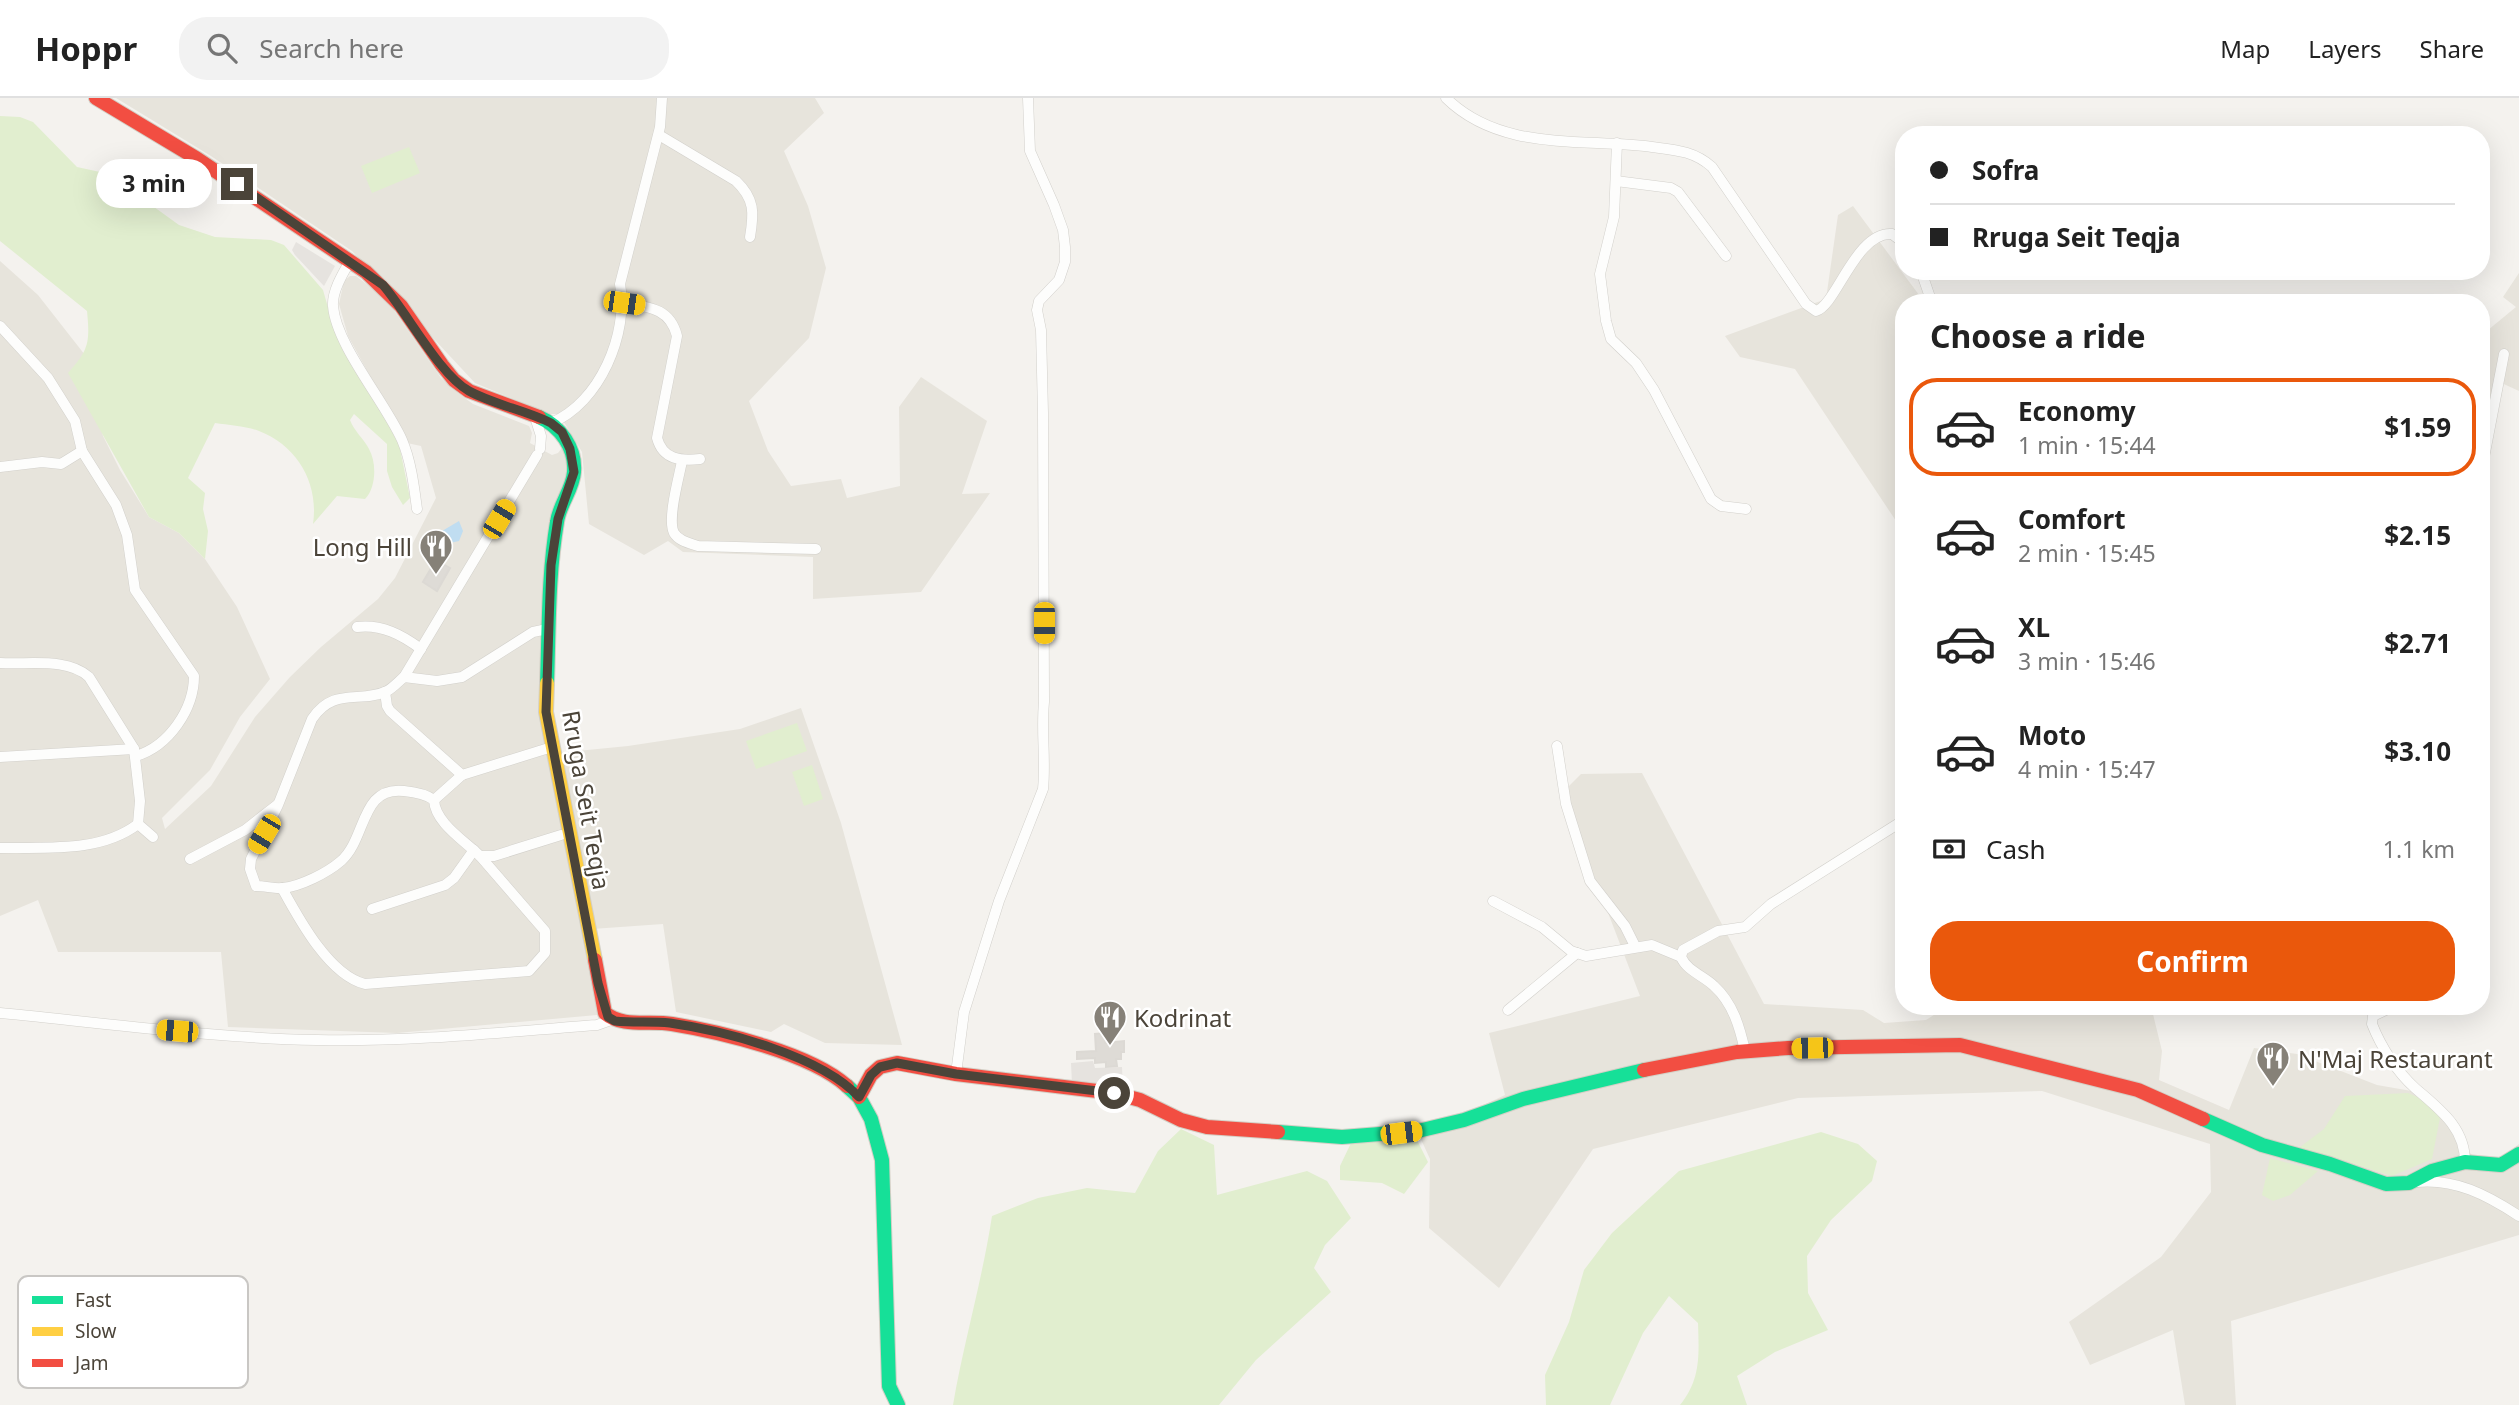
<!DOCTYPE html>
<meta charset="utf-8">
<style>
:root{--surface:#fff;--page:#f2f2f2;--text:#222;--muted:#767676;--line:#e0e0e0;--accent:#ea580c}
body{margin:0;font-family:"Noto Sans",sans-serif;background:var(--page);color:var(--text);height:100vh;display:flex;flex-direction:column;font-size:26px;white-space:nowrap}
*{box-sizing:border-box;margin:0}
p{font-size:23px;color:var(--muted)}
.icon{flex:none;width:38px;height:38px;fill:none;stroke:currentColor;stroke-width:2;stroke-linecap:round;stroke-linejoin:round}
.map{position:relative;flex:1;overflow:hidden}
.side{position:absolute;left:1895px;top:196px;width:595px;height:721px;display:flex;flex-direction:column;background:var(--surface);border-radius:28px;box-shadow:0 7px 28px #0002}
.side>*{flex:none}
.guide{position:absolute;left:1895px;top:28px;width:595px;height:154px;border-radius:28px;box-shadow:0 7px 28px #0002;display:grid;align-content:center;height:154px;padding:0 35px;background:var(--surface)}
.end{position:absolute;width:32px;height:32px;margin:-16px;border:9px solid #4b4439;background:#fff;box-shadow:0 0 0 4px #fff}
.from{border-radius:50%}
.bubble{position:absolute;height:49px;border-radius:24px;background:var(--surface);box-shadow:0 7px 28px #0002;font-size:23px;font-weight:700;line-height:49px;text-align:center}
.car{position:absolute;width:21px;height:42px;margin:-21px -10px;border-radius:9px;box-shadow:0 0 5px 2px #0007;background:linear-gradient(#f5c518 24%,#345 0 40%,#f5c518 0 76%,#345 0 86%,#f5c518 0)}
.guide b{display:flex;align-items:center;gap:24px;height:66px;font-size:26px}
.guide b+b{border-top:2px solid var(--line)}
.guide i{width:18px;height:18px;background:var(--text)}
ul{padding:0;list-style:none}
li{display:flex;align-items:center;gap:21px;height:98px;margin:0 14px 10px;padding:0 21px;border:4px solid transparent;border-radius:28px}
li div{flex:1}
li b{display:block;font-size:26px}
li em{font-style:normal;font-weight:700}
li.active{border-color:var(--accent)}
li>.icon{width:63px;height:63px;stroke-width:1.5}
h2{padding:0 35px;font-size:32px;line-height:84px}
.pay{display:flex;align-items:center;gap:18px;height:77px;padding:0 35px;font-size:26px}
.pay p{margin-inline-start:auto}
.action{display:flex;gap:14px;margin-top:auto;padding:14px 35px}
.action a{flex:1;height:80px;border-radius:28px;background:var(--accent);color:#fff;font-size:28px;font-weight:700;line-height:80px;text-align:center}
header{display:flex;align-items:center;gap:42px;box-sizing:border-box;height:98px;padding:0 35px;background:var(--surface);border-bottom:2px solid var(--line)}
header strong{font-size:33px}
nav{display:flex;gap:38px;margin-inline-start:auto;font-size:24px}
.search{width:490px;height:63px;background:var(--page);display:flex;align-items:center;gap:18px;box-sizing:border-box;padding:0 24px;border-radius:28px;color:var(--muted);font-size:26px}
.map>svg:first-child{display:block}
.residential{fill:#e7e4dc}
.green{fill:#e1eecf}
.parking{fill:#e6e3df}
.water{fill:#c0ddf1}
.building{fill:#dedbd6;stroke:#dcd9d4;stroke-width:2}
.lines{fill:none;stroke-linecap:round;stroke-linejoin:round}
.street-casing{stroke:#d2d0cb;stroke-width:11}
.fast-casing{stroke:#d3cfc5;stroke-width:16}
.slow-casing{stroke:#d3cfc5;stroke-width:16}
.jam-casing{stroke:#d3cfc5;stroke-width:16}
.street{stroke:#fdfdfc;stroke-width:10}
.fast{stroke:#16e098;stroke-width:14}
.slow{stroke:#ffcf43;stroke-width:14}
.jam{stroke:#f24e42;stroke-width:14}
.route{stroke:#4b4439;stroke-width:9}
.labels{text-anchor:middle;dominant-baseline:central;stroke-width:5;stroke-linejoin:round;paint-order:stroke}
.poi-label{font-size:24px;fill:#4b4439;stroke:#fff;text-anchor:start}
.street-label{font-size:24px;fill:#4b4439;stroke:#fff}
.key{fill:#fff;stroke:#c9c7c4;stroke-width:2}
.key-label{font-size:19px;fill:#4b4439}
</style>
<header>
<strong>Hoppr</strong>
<div class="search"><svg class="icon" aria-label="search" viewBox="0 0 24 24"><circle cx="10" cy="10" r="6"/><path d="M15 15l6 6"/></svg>Search here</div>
<nav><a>Map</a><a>Layers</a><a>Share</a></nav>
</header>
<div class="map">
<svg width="2519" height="1307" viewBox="0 0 2519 1307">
<rect width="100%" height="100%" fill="#f4f2ee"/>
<!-- residential -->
<g class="residential">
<polygon points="116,0 815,0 824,15 784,53 808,108 826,170 809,240 749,303 768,353 791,388 841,381 847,400 900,388 899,309 921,279 987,323 962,396 990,395 921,494 813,501 813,459 683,454 668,443 644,457 589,426 582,354 559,316 549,316 475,285 352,153 211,58"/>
<polygon points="1853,108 1925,205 1904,205 1904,361 1897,372 1904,384 1904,435 1795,271 1740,259 1725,238 1826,201 1838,117"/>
<polygon points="0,163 38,197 85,257 103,338 120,372 149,419 179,435 205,461 237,509 270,581 240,619 210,672 162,720 165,731 211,688 255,619 290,579 321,549 378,501 395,480 436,400 421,348 407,345 348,238 339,206 344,183 350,178 356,178 377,194 393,211 441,280 458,295 473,306 529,328 532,335 530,345 552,357 558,355 565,346 570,362 555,421 544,572 602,914 597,917 397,935 228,929 221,854 58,854 38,802 0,818"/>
<polygon points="2519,175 2519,293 2495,282 2489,303 2482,294 2482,237 2516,209 2503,199"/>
<polygon points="801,610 841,725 902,947 825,945 784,926 771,934 676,914 663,826 592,831 557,655 628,648 740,631"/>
<polygon points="1642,675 1764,906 1863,912 1884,925 1926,922 1948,908 2151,908 2162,953 2159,982 2229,1012 2254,950 2297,956 2377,987 2423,995 2475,1061 2498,1063 2519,1046 2519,1137 2231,1223 2236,1307 2185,1307 2173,1232 2090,1267 2069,1224 2161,1159 2211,1094 2210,1046 2042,993 1798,1000 1593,1051 1499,1190 1429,1130 1430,1061 1419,1037 1505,997 1489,935 1640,898 1562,695 1581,676"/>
</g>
<!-- green -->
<g class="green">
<path d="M0,18L20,19L33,24L77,69L100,74L114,80L179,127L215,139L271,142L284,147L323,192L333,227L399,346L410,400L403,407L392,389L387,373V346L354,316L350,322C354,333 364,341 369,351C377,365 376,390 365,401L337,398L313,426C319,386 298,348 259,333C246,328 229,327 215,325L188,380L205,395L203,411L208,433L205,461L179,435L149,419L68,275C89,252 90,244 87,213L0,143Z"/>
<polygon points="409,49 420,75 372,95 361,68"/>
<polygon points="797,625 807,653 756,671 746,643"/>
<polygon points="812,667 823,701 804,708 792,674"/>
<polygon points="2408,995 2424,1002 2440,1020 2432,1061 2392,1078 2332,1059 2296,1052 2324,1031 2345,998"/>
<path d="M1181,1031L1214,1047L1217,1097L1307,1073L1327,1083L1351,1120L1325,1147L1314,1170L1331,1194L1256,1262L1219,1307H953C964,1243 982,1183 992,1118L1038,1100L1087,1090L1135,1095L1158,1053Z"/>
<path d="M1821,1034L1858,1046L1877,1063L1872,1083L1831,1122L1807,1158L1808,1195L1828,1232L1775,1254L1737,1278L1747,1307H1680C1701,1281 1699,1257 1698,1225L1669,1198L1643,1235L1610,1307H1546L1545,1277L1569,1224L1584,1172L1612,1135L1679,1073Z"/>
<polygon points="1415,1038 1428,1064 1404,1096 1382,1085 1340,1082 1340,1068 1352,1043"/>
<polygon points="2270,1060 2318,1073 2290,1097 2273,1103 2262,1097"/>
</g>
<!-- parking -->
<g class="parking">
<polygon points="296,144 335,168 324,188 295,157 292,152"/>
<polygon points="1093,963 1095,970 1122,969 1123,991 1072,986 1071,965"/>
</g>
<!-- water -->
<polygon class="water" points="459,423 463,433 459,443 437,448 426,459 420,446"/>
<!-- building -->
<g class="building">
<polygon points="436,462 450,470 437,493 423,484"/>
<polygon points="1105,935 1105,945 1124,943 1124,954 1121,954 1121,961 1116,961 1117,968 1106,969 1106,964 1095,965 1095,960 1077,961 1077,954 1096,953 1095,936"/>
</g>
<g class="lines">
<defs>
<g id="street">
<path d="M1446,0C1501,54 1582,40 1652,49C1676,52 1694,53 1712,69L1806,206L1816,213C1836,208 1856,133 1892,136L1904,145"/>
<path d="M659,37L736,83C755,101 754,115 750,139"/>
<polyline points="1617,45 1614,119 1600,176 1606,223 1611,241 1636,265 1654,292 1711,401 1721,408 1746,411"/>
<polyline points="1616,83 1671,90 1678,94 1726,158"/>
<path d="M350,163C343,175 332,193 333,208C336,247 385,304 402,342C411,363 414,388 417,411"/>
<polyline points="1921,173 1932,205"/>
<path d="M624,205C649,209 670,210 677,238L657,340C663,362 681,363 700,361"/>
<path d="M0,228L48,280L75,323L82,353L116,407L127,437L135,492L194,578C194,611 169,648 136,658"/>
<polyline points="535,319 541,338 540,351"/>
<path d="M551,325C600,305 629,235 620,186L660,29L662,0"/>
<path d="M682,363C679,379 667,421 674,435C679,443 689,445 698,448L816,451"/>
<polyline points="0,369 42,364 61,366 82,353"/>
<polyline points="2482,370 2504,256"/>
<path d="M357,529C382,526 402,537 421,551"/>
<path d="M0,565C28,567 67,559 89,579L134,651L140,703L138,726L153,739"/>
<polyline points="404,579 437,583 462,579 533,534 547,531"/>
<polyline points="385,594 387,608 390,613 462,677 552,649"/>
<polyline points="1557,648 1566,706 1590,783 1625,828 1635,848"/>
<polyline points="0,659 134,651"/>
<path d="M462,677L434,702C426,696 414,694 404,693C360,688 367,740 341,763C327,775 301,788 283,790C274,791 266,788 256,788L250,771L251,761L278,707L312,621C334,588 360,606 387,593C393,590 399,583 404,579L537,357"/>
<path d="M434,702C435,725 465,743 480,758H494L561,737"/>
<path d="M0,750C46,749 100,755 138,726"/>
<polyline points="190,761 245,732 277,707"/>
<path d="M282,790C299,821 329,877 365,886L529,873L545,855V833L480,758"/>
<polyline points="1493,803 1542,829 1571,853 1586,858 1652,847 1681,859"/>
<polyline points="372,811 445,787 454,780 474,752"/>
<path d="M2414,908L2390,910L2373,918L2372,926C2381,949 2397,974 2415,990C2439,1011 2465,1029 2465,1064"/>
<polyline points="1508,912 1577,855"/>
<path d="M0,915C105,925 211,940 317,942C410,944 504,934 597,927L611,922"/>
<path d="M1745,953C1740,930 1733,905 1714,888C1704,878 1687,873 1681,859L1683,852L1718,833L1745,829L1771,806L1904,722"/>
<path d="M956,976L964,914L999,803L1043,691C1046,662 1041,634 1044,604L1043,315L1041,232L1037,212L1039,203L1059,182L1065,164V149L1063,132L1054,107L1030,53L1028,0"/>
<path d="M2416,1084C2455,1080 2487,1097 2519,1118"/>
</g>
<g id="fast">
<path d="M539,319C560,328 576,350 574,374C573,391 559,407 557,424C548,477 549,531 547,585"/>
<polyline points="847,988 859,999 871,1021 882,1062 889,1288 898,1307"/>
<polyline points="2203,1021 2262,1047 2330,1066 2386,1086 2409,1085 2432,1073 2465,1064 2501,1067 2519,1056"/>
<polyline points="1278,1034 1342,1039 1418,1033 1464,1022 1523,1001 1644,972"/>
</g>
<polyline id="slow" points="547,585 546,614 595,862"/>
<g id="jam">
<polyline points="96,0 196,60 366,174 401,208 442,267 454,282 469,293 539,319"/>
<path d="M595,862L605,915C623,930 649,922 672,926C721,934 810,955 847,988"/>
<polyline points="1644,972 1737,954 1788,950 1960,947 2138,992 2203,1021"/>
<polyline points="859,999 871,977 880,969 897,965 956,976 1114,995 1140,1002 1181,1022 1207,1029 1278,1034"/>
</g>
</defs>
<!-- street casing -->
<use href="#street" class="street-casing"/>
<!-- fast casing -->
<use href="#fast" class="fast-casing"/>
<!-- slow casing -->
<use href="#slow" class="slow-casing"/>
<!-- jam casing -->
<use href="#jam" class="jam-casing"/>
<!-- street -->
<use href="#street" class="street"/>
<!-- fast -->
<use href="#fast" class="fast"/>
<!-- slow -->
<use href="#slow" class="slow"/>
<!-- jam -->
<use href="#jam" class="jam"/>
</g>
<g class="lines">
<!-- route -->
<path class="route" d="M237,86L383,187C408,216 439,276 469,293C495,307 525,312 551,325L562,334L570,351L574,374L558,421L551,467L546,614L598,885L608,919L615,923C633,925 652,923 670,925C726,933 821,958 859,999L871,977L880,969L897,965L956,976L1114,995"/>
</g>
<!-- icons -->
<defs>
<symbol id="restaurant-pin" viewBox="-11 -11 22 30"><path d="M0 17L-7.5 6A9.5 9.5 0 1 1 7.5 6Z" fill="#868178" stroke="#fff"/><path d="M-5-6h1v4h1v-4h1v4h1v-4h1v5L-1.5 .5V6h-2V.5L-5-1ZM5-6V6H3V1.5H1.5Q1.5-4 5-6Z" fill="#fff"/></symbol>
</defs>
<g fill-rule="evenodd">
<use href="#restaurant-pin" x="417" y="429" width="38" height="52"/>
<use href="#restaurant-pin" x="1091" y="900" width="38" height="52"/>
<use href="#restaurant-pin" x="2254" y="941" width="38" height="52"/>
</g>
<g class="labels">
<!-- poi labels -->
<g class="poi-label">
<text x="412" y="448" text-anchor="end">Long Hill</text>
<text x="1134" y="919">Kodrinat</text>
<text x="2298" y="960">N'Maj Restaurant</text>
</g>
<!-- street labels -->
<g class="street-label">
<text transform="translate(587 702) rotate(80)">Rruga Seit Teqja</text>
</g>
</g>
<!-- legend -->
<rect x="18" y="1178" width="230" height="112" rx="10" class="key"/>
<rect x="32" y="1198" width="31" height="8" fill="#16e098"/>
<rect x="32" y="1229" width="31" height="9" fill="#ffcf43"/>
<rect x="32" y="1261" width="31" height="8" fill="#f24e42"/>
<g class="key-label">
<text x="75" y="1209">Fast</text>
<text x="75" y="1240">Slow</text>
<text x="75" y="1272">Jam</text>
</g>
</svg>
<i class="end from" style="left:1114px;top:995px"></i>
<i class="end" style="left:237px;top:86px"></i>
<div class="bubble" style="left:96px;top:61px;width:116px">3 min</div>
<i class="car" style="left:624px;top:205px;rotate:98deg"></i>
<i class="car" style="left:499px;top:421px;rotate:31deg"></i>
<i class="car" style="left:1044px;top:525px;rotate:180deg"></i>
<i class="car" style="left:264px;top:736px;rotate:211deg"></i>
<i class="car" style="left:177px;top:933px;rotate:275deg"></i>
<i class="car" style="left:1812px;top:950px;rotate:269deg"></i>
<i class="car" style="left:1401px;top:1035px;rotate:83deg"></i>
<div class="guide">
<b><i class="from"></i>Sofra</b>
<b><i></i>Rruga Seit Teqja</b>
</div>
<section class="side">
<h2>Choose a ride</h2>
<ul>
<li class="active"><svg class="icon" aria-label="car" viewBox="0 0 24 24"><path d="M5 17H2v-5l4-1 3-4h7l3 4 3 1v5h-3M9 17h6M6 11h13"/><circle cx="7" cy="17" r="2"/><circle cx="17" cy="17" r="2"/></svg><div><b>Economy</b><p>1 min · 15:44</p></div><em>$1.59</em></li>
<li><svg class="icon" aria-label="car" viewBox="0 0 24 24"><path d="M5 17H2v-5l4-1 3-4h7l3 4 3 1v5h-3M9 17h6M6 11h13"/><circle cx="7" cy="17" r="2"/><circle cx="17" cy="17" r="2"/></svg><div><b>Comfort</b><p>2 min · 15:45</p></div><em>$2.15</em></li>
<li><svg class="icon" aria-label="car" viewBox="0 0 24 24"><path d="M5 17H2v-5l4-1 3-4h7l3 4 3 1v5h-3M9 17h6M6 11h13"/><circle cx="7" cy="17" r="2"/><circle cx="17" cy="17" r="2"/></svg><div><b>XL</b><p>3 min · 15:46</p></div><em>$2.71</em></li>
<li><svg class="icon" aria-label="car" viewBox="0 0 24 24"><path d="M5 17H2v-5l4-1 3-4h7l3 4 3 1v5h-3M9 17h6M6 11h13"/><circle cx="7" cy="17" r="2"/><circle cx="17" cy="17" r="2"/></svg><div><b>Moto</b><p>4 min · 15:47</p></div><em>$3.10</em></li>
</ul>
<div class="pay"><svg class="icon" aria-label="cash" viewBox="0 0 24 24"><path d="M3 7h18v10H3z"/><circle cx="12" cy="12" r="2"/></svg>Cash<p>1.1 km</p></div>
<div class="action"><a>Confirm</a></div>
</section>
</div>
